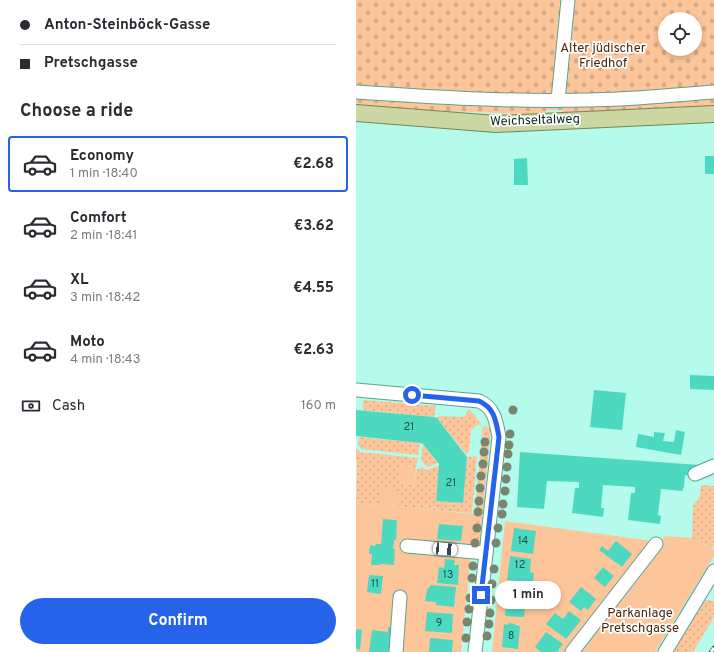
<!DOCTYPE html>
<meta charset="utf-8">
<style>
:root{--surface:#fff;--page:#f7f7f7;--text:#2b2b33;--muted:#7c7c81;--line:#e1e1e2;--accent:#2563eb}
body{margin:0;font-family:Overpass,sans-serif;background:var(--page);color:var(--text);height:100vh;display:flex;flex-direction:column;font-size:15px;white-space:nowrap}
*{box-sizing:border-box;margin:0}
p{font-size:13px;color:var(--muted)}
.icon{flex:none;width:22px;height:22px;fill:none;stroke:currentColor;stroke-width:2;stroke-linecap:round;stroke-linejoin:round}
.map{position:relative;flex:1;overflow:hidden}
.sheet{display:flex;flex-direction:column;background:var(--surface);width:356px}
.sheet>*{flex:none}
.hud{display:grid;align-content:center;height:88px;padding:0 20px;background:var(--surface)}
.fabs{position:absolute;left:302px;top:12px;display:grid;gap:8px}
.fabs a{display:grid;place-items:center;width:44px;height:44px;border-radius:50%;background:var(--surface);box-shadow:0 2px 6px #0003;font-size:20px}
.end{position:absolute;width:18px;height:18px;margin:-9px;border:5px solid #2563eb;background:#fff;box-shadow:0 0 0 2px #fff}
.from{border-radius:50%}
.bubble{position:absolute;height:28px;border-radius:14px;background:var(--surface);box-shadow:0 2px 6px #0003;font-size:13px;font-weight:700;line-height:28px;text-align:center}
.car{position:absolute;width:12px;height:24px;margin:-12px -6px;border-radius:5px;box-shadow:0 0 3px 1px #0007;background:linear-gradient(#fff 24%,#345 0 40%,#fff 0 76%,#345 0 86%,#fff 0)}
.hud b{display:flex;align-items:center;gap:14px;height:38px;font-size:15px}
.hud b+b{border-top:1px solid var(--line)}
.hud i{width:10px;height:10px;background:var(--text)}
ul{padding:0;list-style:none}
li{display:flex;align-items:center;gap:12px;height:56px;margin:0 8px 6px;padding:0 12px;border:2px solid transparent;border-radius:4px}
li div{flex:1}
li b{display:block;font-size:15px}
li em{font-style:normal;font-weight:700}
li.current{border-color:var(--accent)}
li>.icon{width:36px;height:36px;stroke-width:1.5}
h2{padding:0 20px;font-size:18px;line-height:48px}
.pay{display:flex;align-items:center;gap:10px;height:44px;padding:0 20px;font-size:15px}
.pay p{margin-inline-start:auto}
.action{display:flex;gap:8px;margin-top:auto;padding:8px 20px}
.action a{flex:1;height:46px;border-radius:24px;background:var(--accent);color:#fff;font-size:16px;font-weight:700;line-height:46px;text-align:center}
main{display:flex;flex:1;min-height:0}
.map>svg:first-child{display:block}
.grass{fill:url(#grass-dots)}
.cemetery{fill:url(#cemetery-stones);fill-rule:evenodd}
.green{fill:#fdc59a}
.building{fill:#4dd9c0}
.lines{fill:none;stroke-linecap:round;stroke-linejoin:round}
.minor-casing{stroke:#5da193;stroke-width:15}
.major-casing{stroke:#71884f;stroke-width:18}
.minor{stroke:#fff;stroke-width:13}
.major{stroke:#cbd6a3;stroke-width:16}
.rail-casing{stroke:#2d534c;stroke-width:4.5}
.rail{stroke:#fff;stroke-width:3;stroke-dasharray:9;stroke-linecap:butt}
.tree{fill:#788670}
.route{stroke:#2563eb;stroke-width:5}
.labels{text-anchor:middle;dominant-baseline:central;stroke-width:3.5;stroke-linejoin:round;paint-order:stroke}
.number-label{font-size:11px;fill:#1b544a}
.park-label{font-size:13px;fill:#47270b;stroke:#fff}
.street-label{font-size:13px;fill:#0a2823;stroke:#fff}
</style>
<main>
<section class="sheet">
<div class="hud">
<b><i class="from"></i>Anton-Steinböck-Gasse</b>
<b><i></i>Pretschgasse</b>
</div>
<h2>Choose a ride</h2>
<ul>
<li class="current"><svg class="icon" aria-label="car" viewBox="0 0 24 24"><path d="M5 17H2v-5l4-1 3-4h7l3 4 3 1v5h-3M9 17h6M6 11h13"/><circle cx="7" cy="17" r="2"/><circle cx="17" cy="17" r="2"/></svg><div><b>Economy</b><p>1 min · 18:40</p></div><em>€2.68</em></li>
<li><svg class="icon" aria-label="car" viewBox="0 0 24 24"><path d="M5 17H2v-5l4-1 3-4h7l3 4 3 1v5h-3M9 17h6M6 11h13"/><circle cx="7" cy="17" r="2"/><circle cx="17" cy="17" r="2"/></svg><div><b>Comfort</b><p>2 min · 18:41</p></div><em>€3.62</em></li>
<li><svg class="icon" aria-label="car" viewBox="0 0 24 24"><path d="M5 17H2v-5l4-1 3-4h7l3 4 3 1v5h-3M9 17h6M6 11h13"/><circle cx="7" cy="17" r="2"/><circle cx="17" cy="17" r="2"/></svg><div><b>XL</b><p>3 min · 18:42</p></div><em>€4.55</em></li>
<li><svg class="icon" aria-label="car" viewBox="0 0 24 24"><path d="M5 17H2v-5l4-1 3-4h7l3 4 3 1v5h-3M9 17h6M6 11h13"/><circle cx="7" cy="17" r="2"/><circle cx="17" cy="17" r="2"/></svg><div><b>Moto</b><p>4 min · 18:43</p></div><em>€2.63</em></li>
</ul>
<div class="pay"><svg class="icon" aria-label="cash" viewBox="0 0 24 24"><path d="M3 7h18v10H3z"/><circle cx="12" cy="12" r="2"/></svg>Cash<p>160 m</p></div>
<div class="action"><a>Confirm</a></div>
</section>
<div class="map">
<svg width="358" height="652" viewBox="0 0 358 652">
<defs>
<pattern id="grass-dots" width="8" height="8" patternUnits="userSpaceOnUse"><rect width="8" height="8" fill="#fdc59a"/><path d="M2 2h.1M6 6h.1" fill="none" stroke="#d8a984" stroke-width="1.8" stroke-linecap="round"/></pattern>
<pattern id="cemetery-stones" width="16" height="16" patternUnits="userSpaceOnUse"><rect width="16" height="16" fill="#fdc59a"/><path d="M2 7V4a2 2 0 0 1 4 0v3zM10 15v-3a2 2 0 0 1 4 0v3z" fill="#d8a984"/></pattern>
</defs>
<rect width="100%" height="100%" fill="#b4fbeb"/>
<!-- grass -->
<g class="grass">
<polygon points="7,400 80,406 78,417 7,410"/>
<polygon points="111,410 114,410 125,423 125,425 121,425 115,430 113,452 110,454 81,418 83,416 107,417 110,415"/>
<polygon points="127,426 135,428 123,548 116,546"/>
<polygon points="3,437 64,443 62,455 6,449 2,445"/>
<polygon points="67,444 82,463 71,467 65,460"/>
<polygon points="0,448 4,452 62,458 60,467 44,466 43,482 58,484 61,470 66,467 70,470 83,466 80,501 106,503 111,457 121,456 116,513 42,507 25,489 24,505 0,503 1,462 0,461"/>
<polygon points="345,485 358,486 358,546 357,548 336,538 337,506 344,496"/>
<polygon points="349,600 358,601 358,617 337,652 317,652"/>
</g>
<!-- cemetery -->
<path class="cemetery" d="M0,0H358V107L206,115L207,111L205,110H192L190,111V115L66,110L0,106ZM309,19H339V49H309Z"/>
<!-- green -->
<g class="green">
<polygon points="44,466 60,467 59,484 43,482"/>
<polygon points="25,488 43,491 42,507 119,514 105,652 0,652 0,503 23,505"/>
<polygon points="149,521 297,541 212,652 136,652"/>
<polygon points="309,536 336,538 358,549 358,556 299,652 224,652 293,565 291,560"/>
</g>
<!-- building -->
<g class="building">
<rect x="349" y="156" width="9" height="18"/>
<polygon points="171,158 172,185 158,185 158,159"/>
<polygon points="334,375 358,376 358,390 334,389"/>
<polygon points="238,390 270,393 266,430 234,427"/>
<polygon points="0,410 78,417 81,418 111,457 107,503 80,501 83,464 67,444 64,443 0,436"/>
<polygon points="320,430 329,432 325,455 280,447 282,434 298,437 298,432 309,433 307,441 318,442"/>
<polygon points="164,452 343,465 334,476 329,475 328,487 326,491 305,489 302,515 305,516 304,524 272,520 275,493 279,493 279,487 247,485 245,508 248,508 247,517 216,513 219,488 223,488 223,482 191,481 188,509 161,507"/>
<polygon points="27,519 41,520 40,540 38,540 37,549 39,549 38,565 25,564 24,565 15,565 16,554 13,554 14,545 19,546 20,544 25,544"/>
<polygon points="83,524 107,526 105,541 81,539"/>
<polygon points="158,528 180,531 177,554 155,551"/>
<polygon points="260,541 276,554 266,567 243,550 246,546 252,551"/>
<polygon points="154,556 175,559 174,572 178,573 177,583 151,580"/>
<polygon points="89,559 99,560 98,565 103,565 102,585 81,583 83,567 88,568"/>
<polygon points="247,567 258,576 249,587 238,578"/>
<polygon points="13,575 27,576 25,594 11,592"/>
<polygon points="75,585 100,587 98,607 80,605 80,602 69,601 71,590"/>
<polygon points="225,587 240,599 232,610 228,607 225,611 213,602"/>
<polygon points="151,596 170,598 168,617 149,616"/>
<polygon points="213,611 225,620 210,639 190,624 199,613 207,619"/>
<polygon points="71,612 97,614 96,633 69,631"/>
<polygon points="152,623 159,624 159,625 164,626 162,649 146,647 148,624 152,625"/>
<polygon points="32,627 40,628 34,643 33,652 13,652 16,630 32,632"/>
<polygon points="0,629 6,630 4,650 0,649"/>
<polygon points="190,632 207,644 201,652 185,652 179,647"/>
<polygon points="74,638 97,640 96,652 73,652"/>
</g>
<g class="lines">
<defs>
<g id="minor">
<path d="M0,92C77,97 154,102 231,100C273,100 316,95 358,92"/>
<polyline points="202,100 212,0"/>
<path d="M0,390L123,401C139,408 140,422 143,437L119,652"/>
<polyline points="339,474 358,466"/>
<polyline points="51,546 130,553"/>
<polyline points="40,652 44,597"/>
<polyline points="216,652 300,544"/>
<polyline points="309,652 358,571"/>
</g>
<polyline id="major" points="0,113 140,124 358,114"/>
</defs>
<!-- minor casing -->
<use href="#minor" class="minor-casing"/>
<!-- major casing -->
<use href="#major" class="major-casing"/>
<!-- minor -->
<use href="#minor" class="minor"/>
<!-- major -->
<use href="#major" class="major"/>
<defs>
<polyline id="rail" points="355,652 358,648"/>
</defs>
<!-- rail casing -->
<use href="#rail" class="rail-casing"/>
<!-- rail -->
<use href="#rail" class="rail"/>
</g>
<!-- trees -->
<g class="tree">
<circle cx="157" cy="410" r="4.5"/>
<circle cx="154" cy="434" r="4.5"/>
<circle cx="129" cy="442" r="4.5"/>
<circle cx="153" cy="445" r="4.5"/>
<circle cx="128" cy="452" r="4.5"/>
<circle cx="152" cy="454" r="4.5"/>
<circle cx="127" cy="464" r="4.5"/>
<circle cx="151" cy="467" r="4.5"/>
<circle cx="125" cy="476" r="4.5"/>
<circle cx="150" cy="479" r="4.5"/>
<circle cx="124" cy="488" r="4.5"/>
<circle cx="149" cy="491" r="4.5"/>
<circle cx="123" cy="501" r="4.5"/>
<circle cx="147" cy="504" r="4.5"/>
<circle cx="122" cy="512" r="4.5"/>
<circle cx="146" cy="514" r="4.5"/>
<circle cx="121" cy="528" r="4.5"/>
<circle cx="142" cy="528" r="4.5"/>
<circle cx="119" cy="543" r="4.5"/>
<circle cx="140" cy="543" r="4.5"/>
<circle cx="117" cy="566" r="4.5"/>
<circle cx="138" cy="569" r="4.5"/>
<circle cx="116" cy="578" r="4.5"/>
<circle cx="136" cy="584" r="4.5"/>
<circle cx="114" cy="598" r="4.5"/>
<circle cx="135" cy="600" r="4.5"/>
<circle cx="113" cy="609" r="4.5"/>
<circle cx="134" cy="613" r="4.5"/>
<circle cx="111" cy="622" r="4.5"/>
<circle cx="133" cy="624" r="4.5"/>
<circle cx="131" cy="636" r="4.5"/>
<circle cx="110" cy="638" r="4.5"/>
</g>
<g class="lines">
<!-- route -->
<path class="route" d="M56,395L123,401C139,408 140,422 143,437L125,595"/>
</g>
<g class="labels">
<!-- number labels -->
<g class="number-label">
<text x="53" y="427">21</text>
<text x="95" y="483">21</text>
<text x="167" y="541">14</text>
<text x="164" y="565">12</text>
<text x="92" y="575">13</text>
<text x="19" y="584">11</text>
<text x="83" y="623">9</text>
<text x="155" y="636">8</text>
</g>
<!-- park labels -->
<g class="park-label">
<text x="247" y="49">Alter jüdischer<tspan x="247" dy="15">Friedhof</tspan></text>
<text x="284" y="614">Parkanlage<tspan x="284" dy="15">Pretschgasse</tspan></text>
</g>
<!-- street labels -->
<g class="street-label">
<text transform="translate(179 121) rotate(-2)">Weichseltalweg</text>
</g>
</g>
</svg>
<div class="fabs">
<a><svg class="icon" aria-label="locate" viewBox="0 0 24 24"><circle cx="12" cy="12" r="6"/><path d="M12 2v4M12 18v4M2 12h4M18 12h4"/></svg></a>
</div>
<i class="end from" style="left:56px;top:395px"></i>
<i class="end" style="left:125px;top:595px"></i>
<div class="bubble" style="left:139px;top:581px;width:66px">1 min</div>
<i class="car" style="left:89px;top:549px;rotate:95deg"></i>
</div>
</main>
